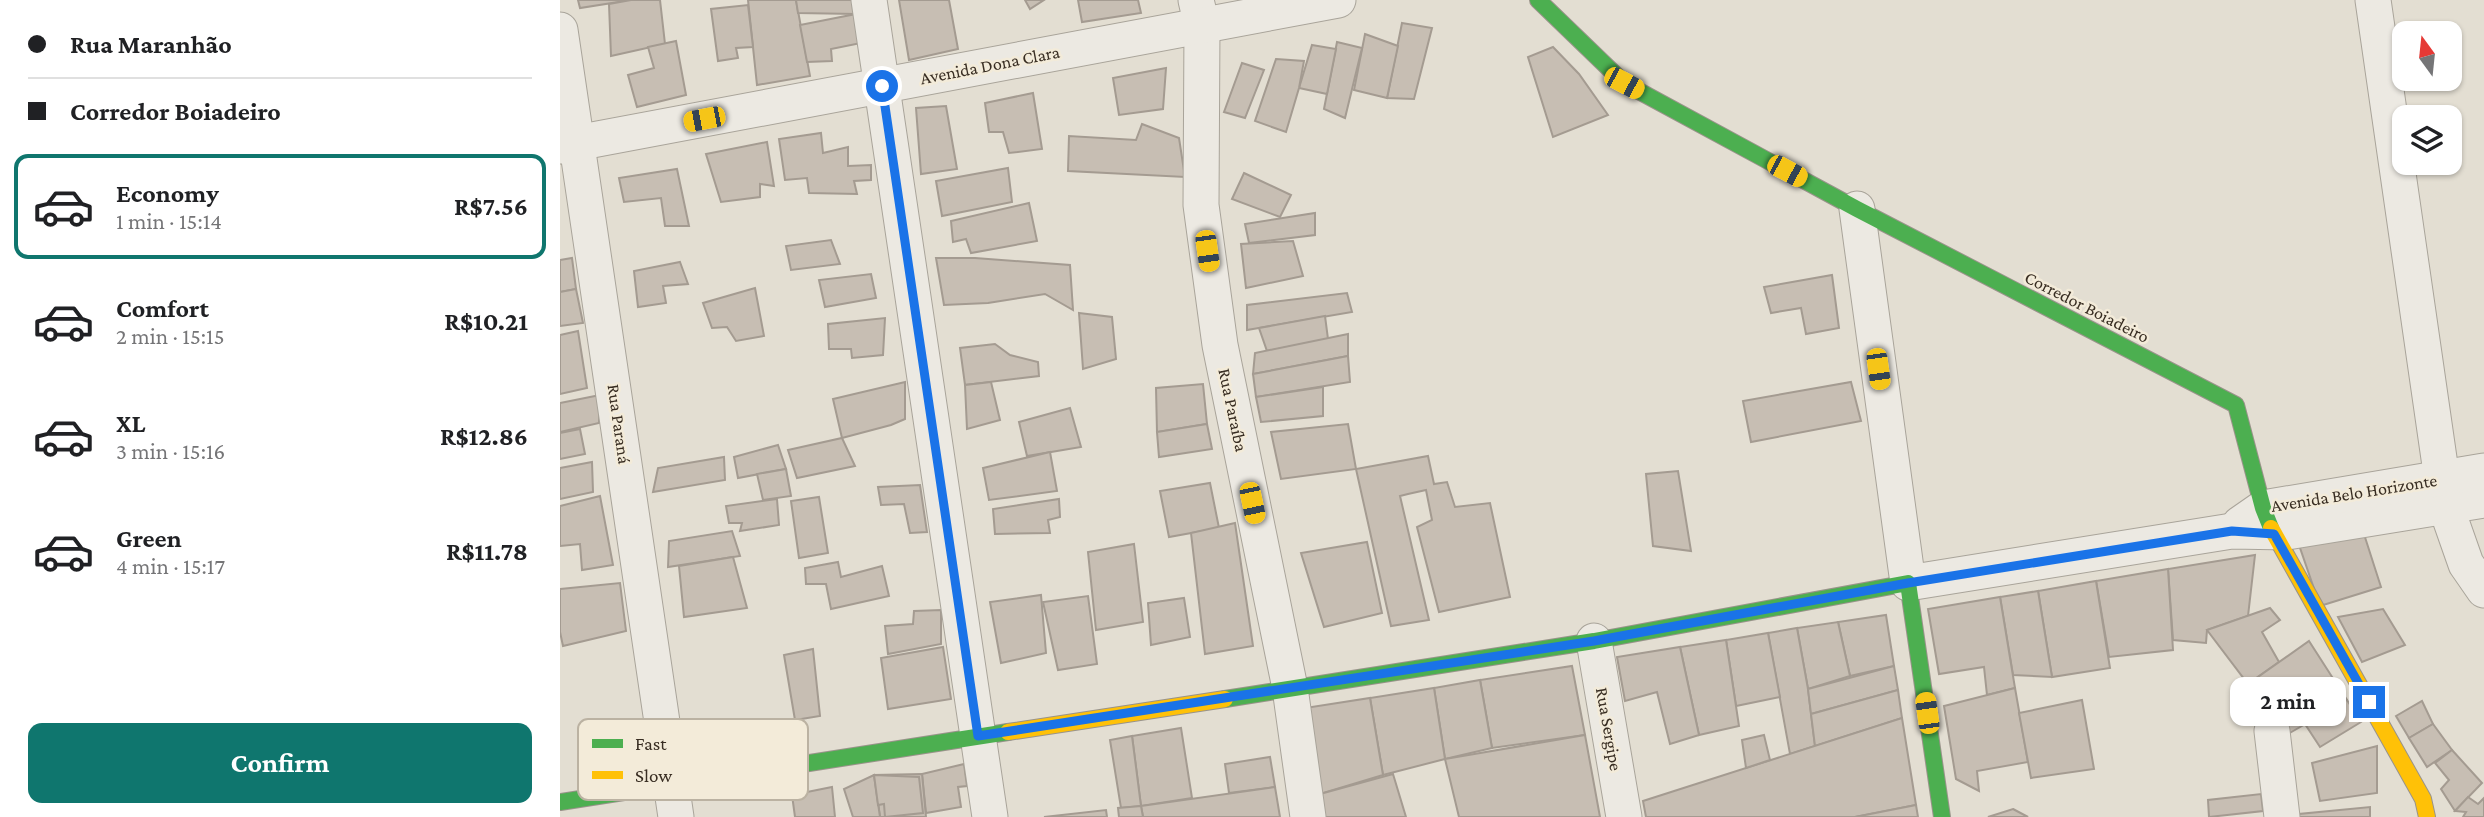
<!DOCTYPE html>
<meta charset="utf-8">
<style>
:root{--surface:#fff;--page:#f2f2f2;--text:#202124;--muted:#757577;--line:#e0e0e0;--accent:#0f766e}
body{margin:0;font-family:"Crimson Pro",serif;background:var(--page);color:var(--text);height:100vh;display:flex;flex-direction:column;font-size:26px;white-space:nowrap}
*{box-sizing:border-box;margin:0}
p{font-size:23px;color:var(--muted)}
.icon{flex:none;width:38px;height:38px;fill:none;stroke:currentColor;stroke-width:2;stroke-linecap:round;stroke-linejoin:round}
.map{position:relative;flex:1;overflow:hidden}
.sheet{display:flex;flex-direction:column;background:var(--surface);width:560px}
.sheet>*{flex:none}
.banner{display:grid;align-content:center;height:154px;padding:0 28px;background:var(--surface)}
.needle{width:46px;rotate:345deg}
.fabs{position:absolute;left:1832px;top:21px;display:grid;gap:14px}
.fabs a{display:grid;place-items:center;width:70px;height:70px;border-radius:14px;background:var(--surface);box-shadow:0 2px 5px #0004;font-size:35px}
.end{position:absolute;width:32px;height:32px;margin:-16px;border:9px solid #1a73e8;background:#fff;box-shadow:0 0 0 4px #fff}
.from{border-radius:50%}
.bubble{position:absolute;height:49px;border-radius:14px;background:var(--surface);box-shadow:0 2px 5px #0004;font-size:23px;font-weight:700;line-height:49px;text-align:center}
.car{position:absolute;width:21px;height:42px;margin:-21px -10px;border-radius:9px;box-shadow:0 0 5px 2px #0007;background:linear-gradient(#f5c518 24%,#345 0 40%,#f5c518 0 76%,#345 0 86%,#f5c518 0)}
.banner b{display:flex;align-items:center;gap:24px;height:66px;font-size:26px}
.banner b+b{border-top:2px solid var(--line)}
.banner i{width:18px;height:18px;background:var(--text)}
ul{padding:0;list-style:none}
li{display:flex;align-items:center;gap:21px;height:105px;margin:0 14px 10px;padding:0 14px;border:4px solid transparent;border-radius:14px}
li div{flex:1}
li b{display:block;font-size:26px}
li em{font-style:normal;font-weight:700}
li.selected{border-color:var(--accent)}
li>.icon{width:63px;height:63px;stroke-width:1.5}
.cta{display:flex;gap:14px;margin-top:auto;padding:14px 28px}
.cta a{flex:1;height:80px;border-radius:14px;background:var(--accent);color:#fff;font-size:28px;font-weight:700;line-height:80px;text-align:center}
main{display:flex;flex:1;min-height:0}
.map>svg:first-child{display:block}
.building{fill:#c7beb3;stroke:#a49b91;stroke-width:2}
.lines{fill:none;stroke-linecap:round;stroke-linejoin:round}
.street-casing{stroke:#a9a49a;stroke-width:37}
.fast-casing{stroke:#99938a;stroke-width:18}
.slow-casing{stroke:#99938a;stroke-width:18}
.street{stroke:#ece9e2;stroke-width:35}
.fast{stroke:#4caf50;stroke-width:16}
.slow{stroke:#ffc107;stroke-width:16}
.route{stroke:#1a73e8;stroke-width:9}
.labels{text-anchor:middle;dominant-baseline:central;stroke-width:5;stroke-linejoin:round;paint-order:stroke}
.street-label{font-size:18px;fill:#382d22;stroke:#f3ebd9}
.key{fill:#f3ebd9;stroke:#bbb2a2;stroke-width:2}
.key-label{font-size:19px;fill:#382d22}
</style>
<main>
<section class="sheet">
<div class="banner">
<b><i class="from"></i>Rua Maranhão</b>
<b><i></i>Corredor Boiadeiro</b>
</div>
<ul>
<li class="selected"><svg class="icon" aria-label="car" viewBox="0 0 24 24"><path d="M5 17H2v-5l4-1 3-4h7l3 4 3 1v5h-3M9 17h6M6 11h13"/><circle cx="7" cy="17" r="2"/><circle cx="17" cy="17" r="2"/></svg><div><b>Economy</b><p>1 min · 15:14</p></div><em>R$7.56</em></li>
<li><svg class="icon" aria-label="car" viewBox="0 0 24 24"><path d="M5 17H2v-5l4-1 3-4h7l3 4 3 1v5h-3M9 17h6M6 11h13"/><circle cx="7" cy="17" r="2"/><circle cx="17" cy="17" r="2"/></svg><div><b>Comfort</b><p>2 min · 15:15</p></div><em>R$10.21</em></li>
<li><svg class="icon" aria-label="car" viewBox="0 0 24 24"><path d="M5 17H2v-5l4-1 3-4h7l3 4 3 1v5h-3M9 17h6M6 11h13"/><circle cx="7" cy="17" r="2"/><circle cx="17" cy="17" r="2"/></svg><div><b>XL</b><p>3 min · 15:16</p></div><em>R$12.86</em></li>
<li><svg class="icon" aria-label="car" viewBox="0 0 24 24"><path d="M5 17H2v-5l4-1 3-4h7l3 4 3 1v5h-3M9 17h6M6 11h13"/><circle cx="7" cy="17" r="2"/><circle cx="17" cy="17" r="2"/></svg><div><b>Green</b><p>4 min · 15:17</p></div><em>R$11.78</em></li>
</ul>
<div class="cta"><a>Confirm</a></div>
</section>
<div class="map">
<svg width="1924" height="817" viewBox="0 0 1924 817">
<rect width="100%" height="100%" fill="#e3ded2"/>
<!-- building -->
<g class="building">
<polygon points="18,0 71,0 20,8"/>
<polygon points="71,0 100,0 105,44 51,56 49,4"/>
<polygon points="188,0 236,0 250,76 197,85"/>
<polygon points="236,0 294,0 296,14 238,13"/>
<polygon points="339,0 389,0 398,49 349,60"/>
<polygon points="465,0 484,0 470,9"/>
<polygon points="518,0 578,0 581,13 522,22"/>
<polygon points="188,5 193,47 176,48 178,58 158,61 151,9"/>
<polygon points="296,14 301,43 271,49 272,61 247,62 240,25"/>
<polygon points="842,23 872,28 854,99 827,98"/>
<polygon points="805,34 838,46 827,98 794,90"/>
<polygon points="116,41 126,95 77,107 68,75 94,68 88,47"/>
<polygon points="777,42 802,48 785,118 764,109"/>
<polygon points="752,45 776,49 767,94 739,88"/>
<polygon points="993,47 1019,74 1048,115 993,137 968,57"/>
<polygon points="716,59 744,61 739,88 726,132 695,121"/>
<polygon points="682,63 704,70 685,118 664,112"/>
<polygon points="606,68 603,109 559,115 553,78"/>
<polygon points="473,93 482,149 449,153 443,132 429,132 425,103"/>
<polygon points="386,106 397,169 361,174 356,108"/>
<polygon points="582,124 619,138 625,177 508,171 509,136 576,140"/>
<polygon points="261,133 263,153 288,147 288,166 311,165 311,180 294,181 297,194 249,193 247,178 225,180 219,139"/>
<polygon points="207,142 214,186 200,184 200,197 161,202 146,154"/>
<polygon points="448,168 452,202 382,216 376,181"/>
<polygon points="117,169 129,226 105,226 101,198 64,202 59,178"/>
<polygon points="684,173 731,195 720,217 672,199"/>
<polygon points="469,203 477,241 411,253 406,239 393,242 391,221"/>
<polygon points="755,213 755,235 689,243 685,224"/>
<polygon points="271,240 280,264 231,270 226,246"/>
<polygon points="733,241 743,276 686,288 681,244"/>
<polygon points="12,258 16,289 0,292 0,260"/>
<polygon points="376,258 415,258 510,265 513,310 485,294 428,303 384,305"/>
<polygon points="120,262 128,284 103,286 106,303 78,307 74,271"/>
<polygon points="311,274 316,298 265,307 259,280"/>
<polygon points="1272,275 1279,328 1246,334 1241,308 1211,313 1204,287"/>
<polygon points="195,288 204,336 176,341 167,327 152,328 143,303"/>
<polygon points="16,289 23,323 0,326 0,292"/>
<polygon points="787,293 792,312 687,330 687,305"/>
<polygon points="519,313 552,317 556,359 523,369"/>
<polygon points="765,316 768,339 707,351 699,328"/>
<polygon points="325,318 323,355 292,358 291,349 269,349 268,324"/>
<polygon points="18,331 27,388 0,394 0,335"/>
<polygon points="788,334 788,356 693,374 695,353"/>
<polygon points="435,344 450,355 478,362 479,376 405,385 400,348"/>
<polygon points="788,356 790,382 696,397 693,374"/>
<polygon points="345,382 345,419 331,425 282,438 273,399"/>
<polygon points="431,382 440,420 407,429 405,385"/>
<polygon points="1291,382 1301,421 1191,442 1183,401"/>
<polygon points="643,384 647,424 597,432 596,388"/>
<polygon points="763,387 763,416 701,422 696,397"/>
<polygon points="40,395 39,423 0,432 0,403"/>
<polygon points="510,408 521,447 467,456 459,422"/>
<polygon points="647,424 652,449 599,457 597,432"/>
<polygon points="788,424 796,469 721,479 711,432"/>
<polygon points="20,429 25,454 0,459 0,433"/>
<polygon points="282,438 295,466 237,478 228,450"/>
<polygon points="218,445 226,469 178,478 174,457"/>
<polygon points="490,452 497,491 429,500 423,468"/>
<polygon points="868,456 874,484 887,482 895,507 930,503 950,597 879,612 857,527 872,520 866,490 848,494 840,496 869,620 831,626 796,469"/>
<polygon points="164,457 165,480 93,492 98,468"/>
<polygon points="32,462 33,492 0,499 0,468"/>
<polygon points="226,469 231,496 203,500 197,474"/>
<polygon points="1118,471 1131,551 1093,546 1086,474"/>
<polygon points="650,483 659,528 609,537 600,491"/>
<polygon points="360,485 367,532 350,533 344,504 321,505 318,487"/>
<polygon points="40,496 53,565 22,570 20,544 0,546 0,506"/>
<polygon points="259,497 268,553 239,558 231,501"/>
<polygon points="217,499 219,525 180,531 182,523 169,523 166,506"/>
<polygon points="499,499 500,517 488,520 490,533 435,534 433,509"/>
<polygon points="675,523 693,646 645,654 631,533"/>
<polygon points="172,531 180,556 108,567 109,541"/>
<polygon points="1803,531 1821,587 1760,606 1738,542"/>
<polygon points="807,542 822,613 764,627 741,553"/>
<polygon points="574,544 583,622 536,630 528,552"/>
<polygon points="1695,555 1688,616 1647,630 1646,643 1613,640 1608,569"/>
<polygon points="173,557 187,608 124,617 119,566"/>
<polygon points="278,562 281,577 322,566 329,596 271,609 266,584 246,584 245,568"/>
<polygon points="1608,569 1613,650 1549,657 1536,581"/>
<polygon points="1536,581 1550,668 1492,677 1478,591"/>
<polygon points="60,583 66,631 3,646 0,632 0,589"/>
<polygon points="1478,591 1492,677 1453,675 1440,597"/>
<polygon points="481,595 486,653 441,663 430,602"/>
<polygon points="528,596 537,664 498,670 483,602"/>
<polygon points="1440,597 1455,688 1427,695 1424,667 1379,674 1368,609"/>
<polygon points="624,598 630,637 591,645 588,603"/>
<polygon points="1710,608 1720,620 1702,632 1719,662 1688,684 1647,630"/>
<polygon points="1823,609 1845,645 1802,662 1778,617"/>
<polygon points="381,610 381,644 328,654 325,626 353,624 354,611"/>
<polygon points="1326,615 1334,666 1290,676 1278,622"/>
<polygon points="1278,622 1290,676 1248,689 1237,628"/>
<polygon points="1237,628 1248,689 1255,746 1230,754 1208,633"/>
<polygon points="1208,633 1220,697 1176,706 1166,640"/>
<polygon points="1166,640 1179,726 1139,735 1120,647"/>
<polygon points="1749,641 1776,683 1723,695 1688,684"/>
<polygon points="383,647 391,699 328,709 321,658"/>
<polygon points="1120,647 1139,735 1110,744 1097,692 1065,701 1057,657"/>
<polygon points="253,649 260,716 235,720 224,655"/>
<polygon points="1012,666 1025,735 932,748 920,680"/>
<polygon points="1334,666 1338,690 1251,714 1248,689"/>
<polygon points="920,680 932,748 885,759 874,688"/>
<polygon points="1776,683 1787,700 1728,734 1723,695"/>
<polygon points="874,688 885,759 823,775 810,698"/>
<polygon points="1455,688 1468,762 1417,771 1419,791 1396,779 1384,706"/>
<polygon points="1338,690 1342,718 1255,746 1251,714"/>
<polygon points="810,698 823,775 760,794 745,708"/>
<polygon points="1522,700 1534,769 1471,778 1459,713"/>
<polygon points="1787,700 1801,722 1760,747 1745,724"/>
<polygon points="1862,701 1873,724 1849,738 1836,716"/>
<polygon points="1342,718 1356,805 1295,817 1086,817 1083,801"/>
<polygon points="1873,724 1892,750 1867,767 1849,738"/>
<polygon points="621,728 632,798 581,806 572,736"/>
<polygon points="1025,735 1040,817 899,817 885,759"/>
<polygon points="1204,735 1210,760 1186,768 1182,740"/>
<polygon points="572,736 581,806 561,808 550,740"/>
<polygon points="1817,746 1817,793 1760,801 1752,763"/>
<polygon points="1892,750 1922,783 1895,811 1881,789 1889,780 1875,763"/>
<polygon points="710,757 715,787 669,793 665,764"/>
<polygon points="404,764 407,786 398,787 401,807 366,813 362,774"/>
<polygon points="362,774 366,817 320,817 314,775"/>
<polygon points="833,774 846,817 763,817 760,794"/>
<polygon points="314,775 320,817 293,817 284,789"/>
<polygon points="314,775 359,777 363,813 325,817 324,804 318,805"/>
<polygon points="272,787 275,817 235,817 232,795"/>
<polygon points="715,787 720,817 583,817 581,806"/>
<polygon points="1701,794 1703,811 1649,817 1648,800"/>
<polygon points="1908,797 1918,804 1924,798 1924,817 1903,817 1906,812 1895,811"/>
<polygon points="1356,805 1358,817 1295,817"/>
<polygon points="581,806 583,817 559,817 558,808"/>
<polygon points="1810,807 1810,817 1739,817 1739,814"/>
<polygon points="1453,809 1468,817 1428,817"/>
<polygon points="546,810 547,817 484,817"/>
</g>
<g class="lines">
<defs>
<g id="street">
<polyline points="309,0 430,817"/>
<polyline points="636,0 642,26 641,205 660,345 730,688 748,817"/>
<polyline points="1813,0 1886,507 1906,564 1924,590"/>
<polyline points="0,30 116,817"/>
<polyline points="0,146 778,0"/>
<polyline points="1297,209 1348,583 1672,531 1727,532 1924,500"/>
<polyline points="1680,524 1703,508 1924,471"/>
<polyline points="1034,641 1064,817"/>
<polyline points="1712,731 1722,817"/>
</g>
<g id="fast">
<polyline points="978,0 1064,83 1297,209 1676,405 1703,508 1711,528"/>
<polyline points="665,699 1034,641 1348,583 1382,817"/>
<polyline points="0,802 448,732"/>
</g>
<g id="slow">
<polyline points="1711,528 1863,799 1867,817"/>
<polyline points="448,732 665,699"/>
</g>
</defs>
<!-- street casing -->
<use href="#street" class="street-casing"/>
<!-- fast casing -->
<use href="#fast" class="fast-casing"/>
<!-- slow casing -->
<use href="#slow" class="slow-casing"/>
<!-- street -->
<use href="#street" class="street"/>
<!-- fast -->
<use href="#fast" class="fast"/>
<!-- slow -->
<use href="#slow" class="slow"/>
</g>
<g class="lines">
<!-- route -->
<polyline class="route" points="322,86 418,736 1034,641 1348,583 1672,531 1714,534 1809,702"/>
</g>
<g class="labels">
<!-- street labels -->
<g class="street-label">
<text transform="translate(430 65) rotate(-11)">Avenida Dona Clara</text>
<text transform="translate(1527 307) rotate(27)">Corredor Boiadeiro</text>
<text transform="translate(673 410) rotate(78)">Rua Paraíba</text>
<text transform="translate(59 424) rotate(82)">Rua Paraná</text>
<text transform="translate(1794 493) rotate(-9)">Avenida Belo Horizonte</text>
<text transform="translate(1049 729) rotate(80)">Rua Sergipe</text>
</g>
</g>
<!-- legend -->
<rect x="18" y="719" width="230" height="81" rx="10" class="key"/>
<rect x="32" y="739" width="31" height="9" fill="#4caf50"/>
<rect x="32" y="771" width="31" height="8" fill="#ffc107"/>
<g class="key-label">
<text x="75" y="750">Fast</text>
<text x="75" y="782">Slow</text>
</g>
</svg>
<div class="fabs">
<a><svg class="needle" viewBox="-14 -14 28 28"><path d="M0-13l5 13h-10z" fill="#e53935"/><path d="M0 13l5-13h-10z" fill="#757577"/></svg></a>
<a><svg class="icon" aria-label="layers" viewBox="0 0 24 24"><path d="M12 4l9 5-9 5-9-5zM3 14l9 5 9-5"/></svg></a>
</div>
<i class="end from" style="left:322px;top:86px"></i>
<i class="end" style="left:1809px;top:702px"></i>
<div class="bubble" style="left:1670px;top:677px;width:116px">2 min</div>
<i class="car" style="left:1064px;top:83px;rotate:118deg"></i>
<i class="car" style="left:144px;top:119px;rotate:259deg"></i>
<i class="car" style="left:1227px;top:171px;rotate:118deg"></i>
<i class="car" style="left:647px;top:251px;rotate:172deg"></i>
<i class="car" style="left:1318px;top:369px;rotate:172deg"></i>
<i class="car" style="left:692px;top:503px;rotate:168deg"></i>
<i class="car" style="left:1367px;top:713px;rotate:352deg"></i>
</div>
</main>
